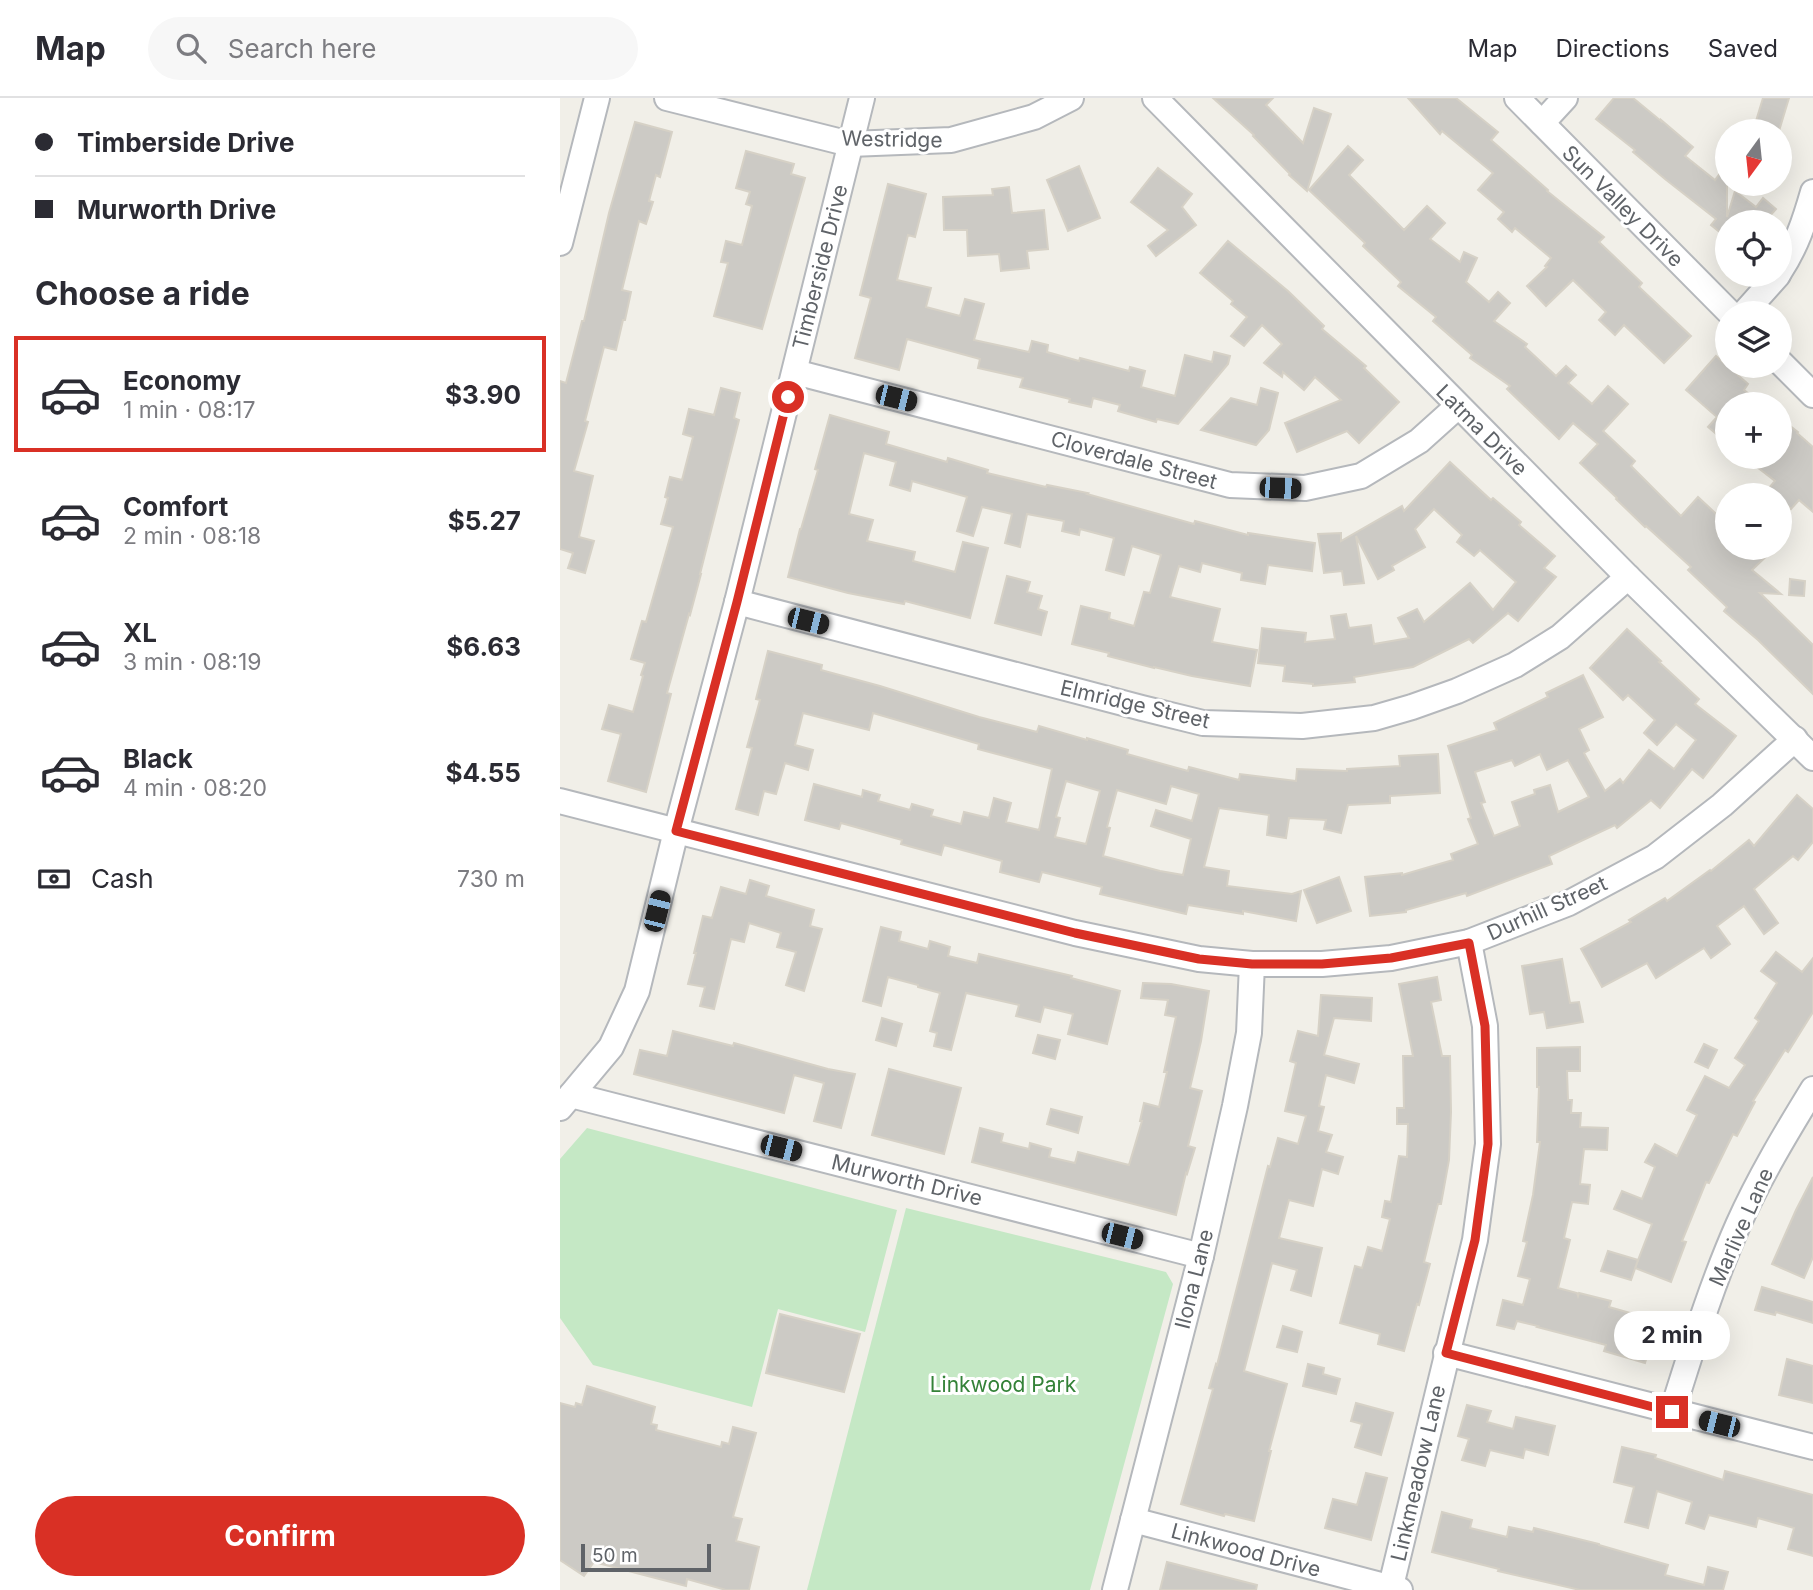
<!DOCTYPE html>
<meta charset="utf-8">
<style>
:root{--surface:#fff;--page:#f7f7f7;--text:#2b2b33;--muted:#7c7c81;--line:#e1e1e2;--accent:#d93025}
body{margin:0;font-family:Inter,sans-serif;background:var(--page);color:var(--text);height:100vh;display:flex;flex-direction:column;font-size:26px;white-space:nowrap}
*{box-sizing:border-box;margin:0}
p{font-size:23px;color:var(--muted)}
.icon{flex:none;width:38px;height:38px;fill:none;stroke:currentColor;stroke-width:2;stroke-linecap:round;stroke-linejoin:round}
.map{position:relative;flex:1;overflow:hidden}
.side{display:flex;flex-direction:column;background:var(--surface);width:560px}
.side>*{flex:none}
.banner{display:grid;align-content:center;height:154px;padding:0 35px;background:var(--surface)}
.needle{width:46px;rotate:195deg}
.fabs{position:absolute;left:1155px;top:21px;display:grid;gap:14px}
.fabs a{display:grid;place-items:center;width:77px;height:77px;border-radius:50%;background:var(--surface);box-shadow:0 7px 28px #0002;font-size:35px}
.scale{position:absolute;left:21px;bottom:18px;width:130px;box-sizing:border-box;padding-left:7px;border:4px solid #5f6368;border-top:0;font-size:19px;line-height:24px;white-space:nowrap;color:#5f6368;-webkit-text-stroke:5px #fff;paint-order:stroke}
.end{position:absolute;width:32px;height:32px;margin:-16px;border:9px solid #d93025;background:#fff;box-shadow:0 0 0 4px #fff}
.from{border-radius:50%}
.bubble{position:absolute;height:49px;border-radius:24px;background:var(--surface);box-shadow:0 7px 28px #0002;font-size:23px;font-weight:700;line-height:49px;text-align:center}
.car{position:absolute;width:21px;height:42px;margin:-21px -10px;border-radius:9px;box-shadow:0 0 5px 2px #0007;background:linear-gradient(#222 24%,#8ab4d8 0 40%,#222 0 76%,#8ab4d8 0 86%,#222 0)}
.banner b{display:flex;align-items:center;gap:24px;height:66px;font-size:26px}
.banner b+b{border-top:2px solid var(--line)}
.banner i{width:18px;height:18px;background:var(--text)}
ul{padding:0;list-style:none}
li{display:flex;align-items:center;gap:21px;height:116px;margin:0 14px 10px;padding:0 21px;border:4px solid transparent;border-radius:0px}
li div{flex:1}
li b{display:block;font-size:26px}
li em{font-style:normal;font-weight:700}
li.current{border-color:var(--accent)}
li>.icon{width:63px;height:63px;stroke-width:1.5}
h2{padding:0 35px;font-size:32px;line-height:84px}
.pay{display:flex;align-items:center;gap:18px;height:77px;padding:0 35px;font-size:26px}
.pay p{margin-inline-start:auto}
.primary-button{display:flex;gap:14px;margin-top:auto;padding:14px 35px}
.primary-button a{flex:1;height:80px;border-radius:42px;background:var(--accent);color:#fff;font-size:28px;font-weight:700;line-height:80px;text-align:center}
header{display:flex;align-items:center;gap:42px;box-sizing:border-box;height:98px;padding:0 35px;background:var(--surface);border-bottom:2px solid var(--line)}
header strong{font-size:33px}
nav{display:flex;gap:38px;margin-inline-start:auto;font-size:24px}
.search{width:490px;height:63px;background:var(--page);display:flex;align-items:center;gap:18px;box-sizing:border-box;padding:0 24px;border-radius:38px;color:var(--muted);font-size:26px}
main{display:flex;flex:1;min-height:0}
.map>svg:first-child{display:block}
.green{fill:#c5e8c5}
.building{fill:#cccac5;stroke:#d6d1c6;stroke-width:2;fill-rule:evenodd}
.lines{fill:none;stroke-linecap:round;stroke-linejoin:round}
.minor-casing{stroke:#b5b8bc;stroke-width:28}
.minor{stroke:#fff;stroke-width:24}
.route{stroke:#d93025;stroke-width:9}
.labels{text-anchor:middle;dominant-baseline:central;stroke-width:6;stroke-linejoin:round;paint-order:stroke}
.street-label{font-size:21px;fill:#5f6368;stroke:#fff}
.park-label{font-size:21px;fill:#348238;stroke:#fff}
</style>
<header>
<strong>Map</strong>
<div class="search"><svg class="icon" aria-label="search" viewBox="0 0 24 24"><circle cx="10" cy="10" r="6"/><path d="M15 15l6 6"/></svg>Search here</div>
<nav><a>Map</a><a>Directions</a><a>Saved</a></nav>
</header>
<main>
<section class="side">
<div class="banner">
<b><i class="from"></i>Timberside Drive</b>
<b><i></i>Murworth Drive</b>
</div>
<h2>Choose a ride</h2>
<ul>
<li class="current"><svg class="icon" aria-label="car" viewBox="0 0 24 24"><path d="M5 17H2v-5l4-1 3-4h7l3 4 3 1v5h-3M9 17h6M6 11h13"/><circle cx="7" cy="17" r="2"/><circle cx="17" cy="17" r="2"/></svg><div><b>Economy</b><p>1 min · 08:17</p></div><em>$3.90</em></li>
<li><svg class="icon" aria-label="car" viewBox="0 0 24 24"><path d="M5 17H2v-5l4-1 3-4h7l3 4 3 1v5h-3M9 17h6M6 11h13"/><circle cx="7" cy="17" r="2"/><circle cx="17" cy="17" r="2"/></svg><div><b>Comfort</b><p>2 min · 08:18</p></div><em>$5.27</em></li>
<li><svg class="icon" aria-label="car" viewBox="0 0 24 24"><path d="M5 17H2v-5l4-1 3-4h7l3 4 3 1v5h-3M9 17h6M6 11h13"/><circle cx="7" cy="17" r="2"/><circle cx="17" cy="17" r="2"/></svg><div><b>XL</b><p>3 min · 08:19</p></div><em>$6.63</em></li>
<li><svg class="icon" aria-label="car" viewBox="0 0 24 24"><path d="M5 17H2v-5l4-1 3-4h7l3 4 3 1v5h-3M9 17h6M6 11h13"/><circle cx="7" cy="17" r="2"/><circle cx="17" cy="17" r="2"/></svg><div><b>Black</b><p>4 min · 08:20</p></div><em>$4.55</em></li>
</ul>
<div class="pay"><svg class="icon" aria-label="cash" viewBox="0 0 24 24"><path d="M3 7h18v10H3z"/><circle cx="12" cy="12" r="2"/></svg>Cash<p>730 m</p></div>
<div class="primary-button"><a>Confirm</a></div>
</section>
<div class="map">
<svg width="1253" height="1492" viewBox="0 0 1253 1492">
<rect width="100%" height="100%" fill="#f1efe8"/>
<!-- green -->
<g class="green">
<polygon points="27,1030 337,1112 305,1234 218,1211 192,1309 33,1267 0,1220 0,1061"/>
<polygon points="346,1110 606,1174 613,1186 530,1492 247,1492"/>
</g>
<!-- building -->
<g class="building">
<polygon points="653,0 713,0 706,7 743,45 754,10 771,16 747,93 729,77 730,76 693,38 694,37"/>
<polygon points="848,0 896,0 938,34 931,42 988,92 987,93 1044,139 1039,144 1082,185 1079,189 1131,238 1104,265 1064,227 1055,237 1039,222 1046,214 1013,182 986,208 967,188 987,169 985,168 991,160 955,130 952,134 938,121 944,114 918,92 933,75 882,33 880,36"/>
<polygon points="1054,0 1073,0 1101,23 1101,22 1133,49 1125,58 1155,82 1167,66 1167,119 1175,93 1196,109 1203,100 1216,111 1208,120 1214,124 1167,124 1167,140 1151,127 1156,121 1105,81 1073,54 1075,52 1036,21"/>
<polygon points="1203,0 1229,0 1219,33 1193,33"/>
<polygon points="75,24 112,34 100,79 96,77 89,103 93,104 86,126 79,123 62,192 71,194 65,222 63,222 56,252 44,249 25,323 28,324 14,373 33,378 19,439 34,443 25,475 8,470 13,455 0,451 0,283 6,285 22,223 24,223 49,115"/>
<polygon points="788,48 803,62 789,77 844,132 867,108 885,125 870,141 900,164 904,154 917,160 906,184 929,204 938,194 950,205 934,223 967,246 965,249 996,278 1006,268 1016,277 1008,285 1032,306 1048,288 1068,306 1043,333 1075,363 1071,368 1121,418 1138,399 1166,425 1157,434 1167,443 1167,450 1174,450 1181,457 1188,450 1215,450 1192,472 1221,496 1200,495 1253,547 1253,596 1198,542 1164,513 1167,509 1128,472 1131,469 1086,428 1085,429 1056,401 1057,400 1020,365 1038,346 1013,325 999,341 947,291 950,288 910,260 912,257 873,223 876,219 838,188 841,184 803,148 805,145 749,92"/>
<polygon points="186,53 234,66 231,76 245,80 202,231 154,218 168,165 161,164 166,143 182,147 192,108 186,106 190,94 176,90"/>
<polygon points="519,68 540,120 508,133 487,82"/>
<polygon points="598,70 632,96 622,109 636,127 596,158 588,148 608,132 571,104"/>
<polygon points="328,86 366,96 355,139 348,137 337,182 371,190 366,209 400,218 405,201 424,206 414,242 469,254 472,243 488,247 487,254 519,263 520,260 569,273 570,269 585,273 581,289 615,298 625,257 652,264 654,254 670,258 668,266 618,326 597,321 596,324 558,313 560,307 533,300 531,309 509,304 510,301 460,289 463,280 418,270 420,261 347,241 339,272 295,260 311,200 300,197"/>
<polygon points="449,89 452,115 484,112 488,151 467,153 469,170 441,173 439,156 408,158 407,132 384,132 383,99 433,97 432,91"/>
<polygon points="668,143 728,193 764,228 762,231 806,268 804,270 839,304 799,345 787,333 737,354 725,325 781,302 755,279 744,292 723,274 722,279 704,265 722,246 702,227 684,248 671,238 687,219 671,206 673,203 640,175"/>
<polygon points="1156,258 1188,286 1184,292 1202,306 1167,306 1167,345 1148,329 1157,319 1126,292"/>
<polygon points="161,290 180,295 174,320 179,322 140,476 141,476 130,517 129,516 107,595 111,596 86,694 48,683 61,636 42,631 49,607 73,614 83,578 81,577 85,565 71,561 82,523 86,524 113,429 101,426 108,400 105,399 110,379 122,382 133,339 123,336 129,311 154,317"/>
<polygon points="701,290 718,295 709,332 696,347 641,332 671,300 697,307"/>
<polygon points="270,317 329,334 326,346 387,364 388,360 428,372 427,375 486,389 487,387 528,395 527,396 634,426 635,423 688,437 688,435 755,445 752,473 708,467 705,486 681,482 682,475 642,465 640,474 619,468 610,499 660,511 652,544 697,552 690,588 632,578 594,569 594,570 548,558 549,555 512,546 521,508 550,515 549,521 574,528 584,494 590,495 601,457 572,448 564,477 546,472 554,440 520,431 519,437 502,433 504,423 467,416 460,449 445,445 452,416 422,409 413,438 397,433 407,399 352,383 350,393 330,387 336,364 304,355 289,416 313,422 307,443 355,454 353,463 395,474 403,444 428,450 410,520 345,503 344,506 288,495 228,479 240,431 241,431 258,372 255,371"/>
<polygon points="1220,320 1238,334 1237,335 1253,349 1253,414 1239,402 1231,411 1220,401 1220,397 1216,397 1208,391 1215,383 1184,359 1220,359"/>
<polygon points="890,364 931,402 933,400 961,424 959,427 995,458 984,470 996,479 958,523 948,515 913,545 909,541 853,569 794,579 795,584 753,588 753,586 723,583 725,568 698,565 702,530 746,535 745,544 775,541 771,518 786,516 789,530 811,527 814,546 849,540 838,520 857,511 864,524 910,485 933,512 956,484 920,452 914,458 897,444 902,437 874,411 855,431 865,449 832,468 834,472 818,481 796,438 804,485 784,487 782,473 764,475 758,436 781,435 781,443 842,408 844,413"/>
<polygon points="447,478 470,484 467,494 482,498 478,511 487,514 481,537 435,525"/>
<polygon points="1230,481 1245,483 1244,498 1229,497"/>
<path d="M1067,531L1101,563L1099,564L1139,601L1135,606L1176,638L1143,680L1132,671L1100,710L1091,702L1057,730L1055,727L989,758L992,766L907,798L906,795L846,812V814L810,818L805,779L842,775V777L893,762L891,756L918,746L908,721L911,720L888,648L937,632L934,625L988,599L986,595L1023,577L1043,619L1019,631L1029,652L1024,655L1045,693L1060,681L1063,685L1089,652L1114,671L1136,642L1116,626L1097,647L1084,635L1095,622L1068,597L1063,602L1030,570ZM980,656L987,672L1008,662L1029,699L998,714L990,687L974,692L975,696L952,704L960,728L934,738L921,705L925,704L915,674L952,662L955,668Z"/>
<path d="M208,553L262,567L261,572L320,588L419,619L477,634L479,628L527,642V640L568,652L567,656L628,673L629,669L679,682L680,676L736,683L737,671L787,673V671L840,668L839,658L878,656L880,695L830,698V705L788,707L781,735L764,731L766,722L729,720L726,740L707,737L709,717L659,710L644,769L669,773L667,788L732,796L741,793L736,823L683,813V816L628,807L626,816L540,796L542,789L482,774L479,784L440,774L442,763L384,747L381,757L341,746L342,742L281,725L279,731L245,722L254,686L302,699L303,692L320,697L318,703L350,712L352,706L373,712L371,718L401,726L404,714L429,720L434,700L451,705L446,724L479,732L492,671L418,651L419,646L313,615L309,632L243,615L235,647L253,652L248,672L225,665L216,696L204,693L198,717L176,711L192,650L187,649L200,602L196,601ZM506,683L540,693L526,746L495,739L500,720L496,719ZM611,688L639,696L632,723L596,712L591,728L631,741L623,777L600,773L543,758L550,730L547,729L557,692L606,706Z"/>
<polygon points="1237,697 1253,711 1253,744 1238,762 1233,758 1194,791 1218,825 1204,836 1184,808 1157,828 1170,846 1151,860 1144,850 1096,880 1087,865 1042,889 1021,851 1071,824 1069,822 1105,800 1107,803 1150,772 1151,773 1189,742 1194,748"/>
<polygon points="779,779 791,813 757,825 744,792"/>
<polygon points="190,782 209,788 206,798 254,812 250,828 262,831 244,893 226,887 236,854 217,849 221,835 189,825 184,844 171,841 154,911 140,908 145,889 128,886 136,855 134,855 143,818 152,820 161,789 186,796"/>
<polygon points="321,829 341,834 339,843 368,851 370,843 390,849 388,858 417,865 419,856 512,878 511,880 560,893 547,946 508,936 513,916 484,909 480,924 456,918 459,907 406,895 391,952 374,948 377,935 370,933 380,895 358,889 358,887 328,879 321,908 303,903"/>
<polygon points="1216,854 1242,874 1253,860 1253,914 1228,954 1225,952 1193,1003 1195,1004 1177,1038 1173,1036 1149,1085 1146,1084 1122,1143 1126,1144 1111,1184 1075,1170 1092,1126 1054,1111 1062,1093 1082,1101 1095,1069 1085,1064 1095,1046 1117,1058 1137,1017 1127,1012 1145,978 1169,990 1185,967 1175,960 1199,923 1195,920 1217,885 1201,873"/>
<polygon points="1002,861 1010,905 1019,904 1023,924 987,930 984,914 970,916 962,868"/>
<polygon points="877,879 881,902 871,904 882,958 890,958 891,1014 889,1062 881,1106 878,1106 864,1164 870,1166 859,1207 857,1206 844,1253 818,1246 820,1236 780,1225 795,1168 802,1170 808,1149 822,1153 830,1121 822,1119 825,1103 831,1104 839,1058 847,1059 848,1026 837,1026 837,1010 844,1010 843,958 853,958 839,886"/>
<polygon points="583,885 611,886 649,893 641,943 630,990 642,993 628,1048 635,1050 627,1076 626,1075 616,1117 412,1064 420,1030 443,1036 441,1044 469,1051 470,1045 491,1051 489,1059 515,1065 518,1054 569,1067 582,1023 580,1023 584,1005 599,1009 607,974 604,974 616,919 605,917 608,902 581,900"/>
<polygon points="761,897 812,900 811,923 774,920 764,957 799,966 794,985 766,977 759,1008 764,1009 758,1033 772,1037 766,1054 783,1059 778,1076 762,1071 753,1108 729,1102 719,1140 762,1150 751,1198 731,1192 737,1172 712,1165 684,1273 727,1286 709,1353 711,1353 694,1423 665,1416 664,1418 621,1406 649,1305 653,1291 649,1290 656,1266 657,1267 708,1068 710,1069 718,1040 738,1046 746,1018 725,1013 736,965 730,963 738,933 758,938"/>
<polygon points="322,920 342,926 336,948 316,942"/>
<polygon points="113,933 173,948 174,945 268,971 295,976 281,1030 254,1023 264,985 234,977 224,1015 74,976 80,952 107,958"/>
<polygon points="478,937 500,942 495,961 473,955"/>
<polygon points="1144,946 1157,952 1148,970 1135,964"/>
<polygon points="1020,949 1020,973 1007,973 1008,1002 1012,1002 1011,1015 1021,1015 1020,1029 1048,1030 1047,1052 1024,1051 1020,1086 1030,1087 1028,1106 1012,1104 1004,1140 1010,1142 998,1190 1017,1195 1018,1198 1019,1195 1051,1203 1049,1209 1077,1217 1075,1222 1096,1228 1085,1265 1044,1253 1046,1247 977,1229 978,1228 957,1223 954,1231 937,1227 943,1202 963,1207 970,1181 958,1178 967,1144 963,1143 973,1097 980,1044 977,1044 979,989 977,989 977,950"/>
<polygon points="329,971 401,990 384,1056 312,1037"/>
<polygon points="491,1011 522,1019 518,1035 487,1026"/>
<polygon points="1253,1079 1253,1159 1244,1180 1212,1166 1236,1112"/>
<polygon points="1048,1153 1078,1162 1071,1182 1041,1173"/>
<polygon points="1202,1189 1253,1204 1253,1225 1216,1214 1215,1217 1195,1212"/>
<polygon points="220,1216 300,1236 284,1294 206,1275"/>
<polygon points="723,1228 742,1234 737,1254 717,1249"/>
<polygon points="1227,1261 1253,1268 1253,1305 1219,1297"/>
<polygon points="748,1266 764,1270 763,1276 780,1281 776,1296 743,1288"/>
<polygon points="27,1288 95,1309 91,1326 97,1327 96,1332 161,1349 162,1344 169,1346 173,1329 196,1335 173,1419 182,1421 176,1443 199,1449 189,1492 166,1492 127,1481 126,1488 34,1464 24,1478 0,1462 0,1305 15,1309 16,1305 22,1307"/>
<polygon points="796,1305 833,1315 821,1357 795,1349 802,1326 791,1323"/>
<polygon points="907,1307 931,1313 927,1324 953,1331 956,1319 995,1328 988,1357 965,1351 963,1360 930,1352 925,1368 902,1362 909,1341 898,1338"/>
<polygon points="1062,1349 1096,1357 1095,1360 1163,1382 1165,1373 1253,1397 1253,1458 1228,1451 1234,1430 1198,1420 1196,1429 1149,1417 1144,1431 1126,1425 1132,1404 1097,1393 1088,1430 1065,1424 1074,1389 1054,1384"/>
<polygon points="806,1375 827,1380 811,1442 765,1430 773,1401 797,1407"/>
<polygon points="882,1414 912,1422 910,1430 947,1439 949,1429 973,1434 974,1430 1039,1446 1039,1447 1108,1467 1105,1477 1144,1487 1148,1469 1168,1474 1163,1492 1020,1492 938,1473 939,1471 872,1454"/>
<polygon points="607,1464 697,1487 696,1492 600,1492"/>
</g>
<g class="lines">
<defs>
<g id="minor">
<polyline points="107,0 290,46 391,42 474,19 511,0"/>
<polyline points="595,0 1068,479 1253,660"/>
<polyline points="957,0 1170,215"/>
<polyline points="982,25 1005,0"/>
<polyline points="0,145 37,0"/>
<path d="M1220,173C1236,149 1245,122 1253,94"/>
<polyline points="1184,215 1218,177"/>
<polyline points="1220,264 1253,297"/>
<polyline points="235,274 670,387 745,390 801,378 859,343 898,308"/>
<polyline points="177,504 582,610 643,625 742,628 814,620 852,609 897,593 955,567 1000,539 1068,479"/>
<polyline points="0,703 515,835 639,861 692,866 762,866 831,860 909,844 1009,805 1095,759 1162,707 1235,641"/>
<polyline points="11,997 641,1158"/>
<polyline points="0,1010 51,949 77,893 116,733 177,504 302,0"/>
<polyline points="886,1255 1253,1349"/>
<path d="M1112,1314C1132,1251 1151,1188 1178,1127C1199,1080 1226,1035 1253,991"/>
<polyline points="573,1422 840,1492"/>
<polyline points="555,1492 641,1158 675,1008 689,935 692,866"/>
<polyline points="830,1492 915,1142 928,1046 925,928 909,844"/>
</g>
</defs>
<!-- minor casing -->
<use href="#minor" class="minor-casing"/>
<!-- minor -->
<use href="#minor" class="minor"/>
</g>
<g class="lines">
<!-- route -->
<polyline class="route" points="228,299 177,504 116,733 515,835 639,861 692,866 762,866 831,860 909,845 925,928 928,1046 915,1142 886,1255 1112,1314"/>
</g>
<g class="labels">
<!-- street labels -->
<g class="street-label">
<text transform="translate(332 41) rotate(1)">Westridge</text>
<text transform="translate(1063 108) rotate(45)">Sun Valley Drive</text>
<text transform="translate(260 169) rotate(-76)">Timberside Drive</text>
<text transform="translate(922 332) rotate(45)">Latma Drive</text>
<text transform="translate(574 362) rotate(15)">Cloverdale Street</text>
<text transform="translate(575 606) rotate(13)">Elmridge Street</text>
<text transform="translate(987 810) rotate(-24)">Durhill Street</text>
<text transform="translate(347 1082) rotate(14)">Murworth Drive</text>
<text transform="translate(1181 1129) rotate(-66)">Marlive Lane</text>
<text transform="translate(634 1181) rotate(-76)">Ilona Lane</text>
<text transform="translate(858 1375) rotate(-77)">Linkmeadow Lane</text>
<text transform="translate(686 1452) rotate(15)">Linkwood Drive</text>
</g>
<!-- park labels -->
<g class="park-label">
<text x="443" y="1286">Linkwood Park</text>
</g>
</g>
</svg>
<div class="fabs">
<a><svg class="needle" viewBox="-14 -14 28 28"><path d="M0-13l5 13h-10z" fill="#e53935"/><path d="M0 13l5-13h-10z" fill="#7c7c81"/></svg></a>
<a><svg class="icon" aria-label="locate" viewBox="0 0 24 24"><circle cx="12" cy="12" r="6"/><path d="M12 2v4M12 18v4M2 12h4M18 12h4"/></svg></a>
<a><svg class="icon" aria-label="layers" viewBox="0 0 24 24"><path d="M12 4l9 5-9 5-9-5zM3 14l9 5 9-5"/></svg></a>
<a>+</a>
<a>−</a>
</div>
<div class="scale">50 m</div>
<i class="end from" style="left:228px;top:299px"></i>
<i class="end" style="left:1112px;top:1314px"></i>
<div class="bubble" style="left:1054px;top:1213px;width:116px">2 min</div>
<i class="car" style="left:336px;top:300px;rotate:104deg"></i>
<i class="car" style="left:720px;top:390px;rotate:92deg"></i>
<i class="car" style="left:248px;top:523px;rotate:104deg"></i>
<i class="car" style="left:97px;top:813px;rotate:14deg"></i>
<i class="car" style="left:221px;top:1050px;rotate:104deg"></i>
<i class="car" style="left:562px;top:1138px;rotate:104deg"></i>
<i class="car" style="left:1159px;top:1326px;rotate:284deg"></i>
</div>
</main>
